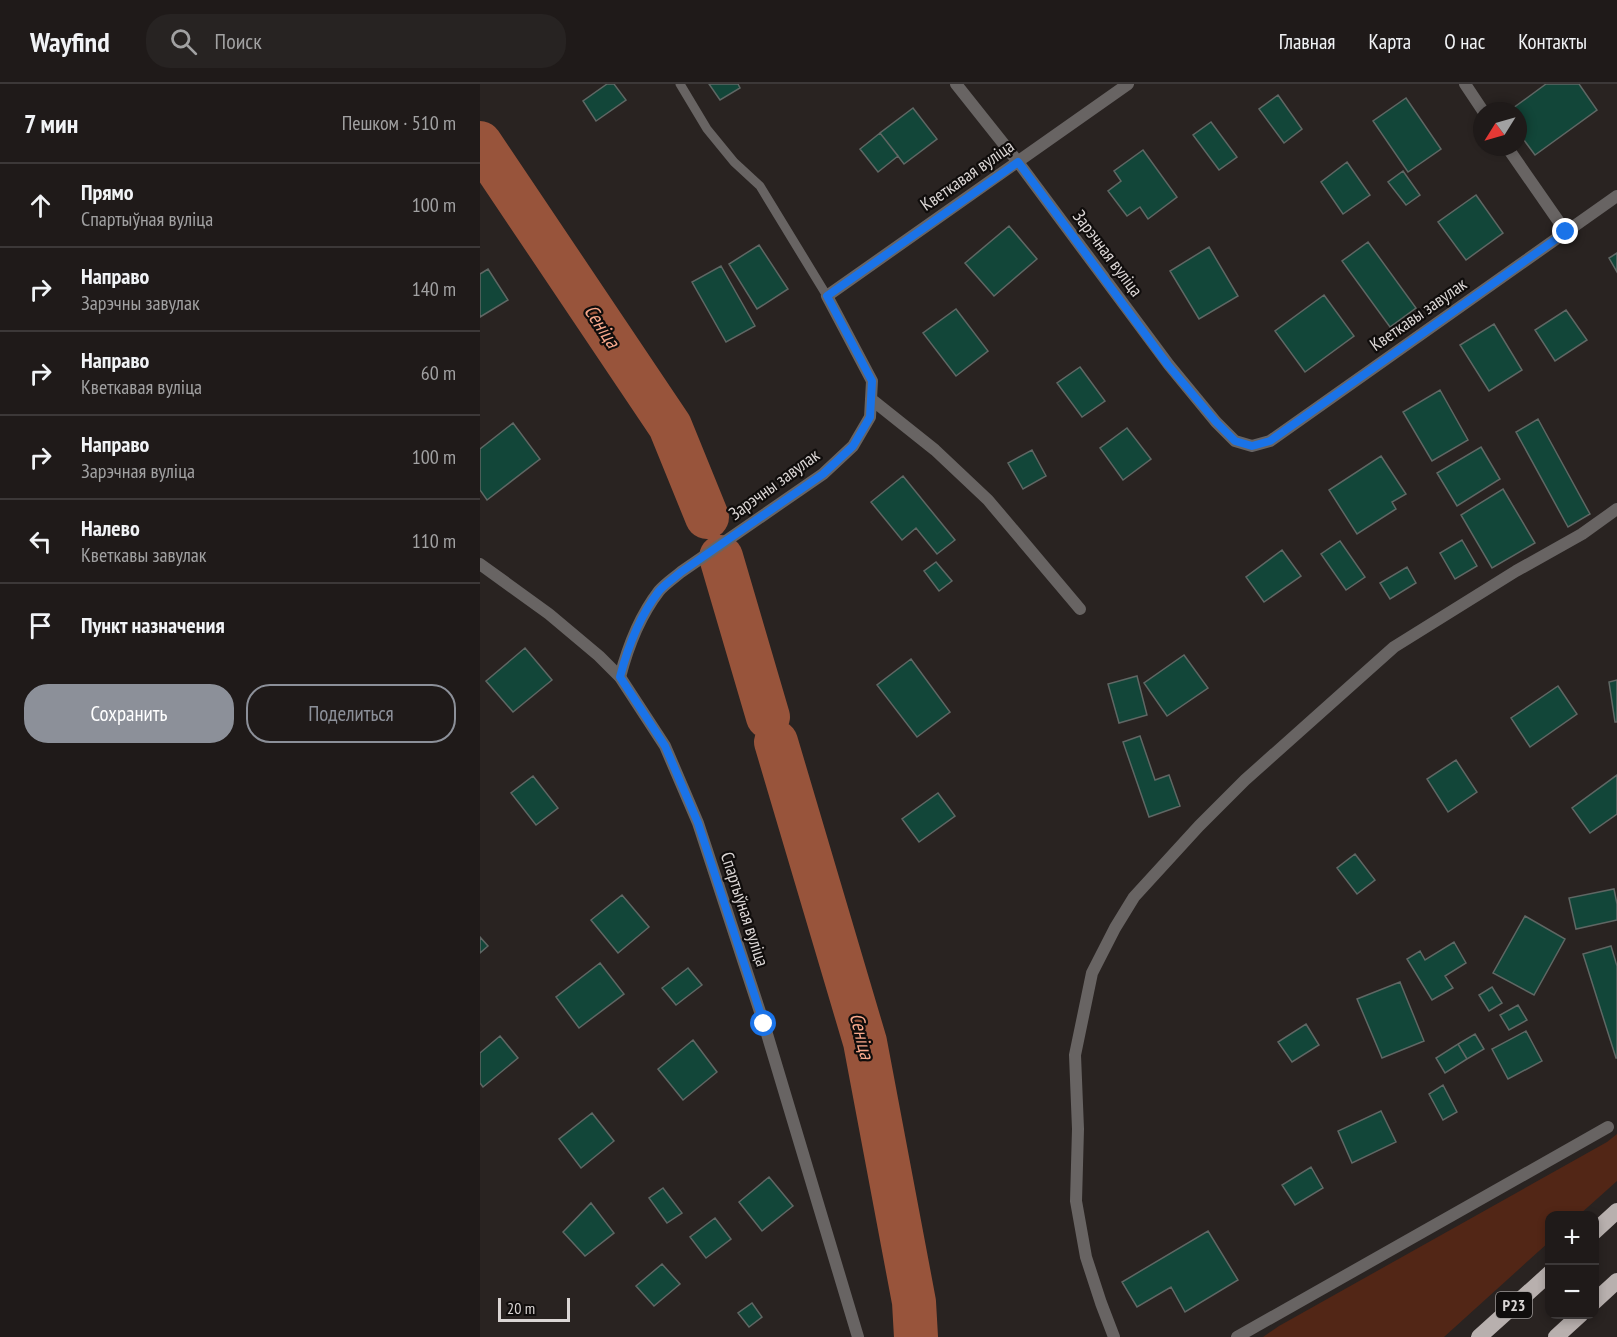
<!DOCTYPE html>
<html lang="ru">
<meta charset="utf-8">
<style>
:root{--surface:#1f1a19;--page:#272322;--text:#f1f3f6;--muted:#a1a1a2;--line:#3c3838;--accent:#8c9099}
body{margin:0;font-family:"PT Sans Narrow",sans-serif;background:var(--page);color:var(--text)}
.controls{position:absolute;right:18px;bottom:18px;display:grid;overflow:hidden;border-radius:12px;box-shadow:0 3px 9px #0003}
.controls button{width:54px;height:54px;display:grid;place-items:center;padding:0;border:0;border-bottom:2px solid var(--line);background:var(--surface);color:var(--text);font:30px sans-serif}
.compass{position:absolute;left:993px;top:18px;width:54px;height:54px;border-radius:50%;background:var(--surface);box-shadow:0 3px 9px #0003;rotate:233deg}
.scale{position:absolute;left:18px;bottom:15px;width:72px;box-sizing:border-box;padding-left:6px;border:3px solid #dbd6d5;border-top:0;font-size:16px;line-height:21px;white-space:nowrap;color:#dbd6d5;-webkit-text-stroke:4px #100d0c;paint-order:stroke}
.stop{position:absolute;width:18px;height:18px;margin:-14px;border:4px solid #1a73e8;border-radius:50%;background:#fff}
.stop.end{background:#1a73e8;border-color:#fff;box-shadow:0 2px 6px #0008}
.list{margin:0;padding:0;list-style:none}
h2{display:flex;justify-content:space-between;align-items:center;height:78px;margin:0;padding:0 24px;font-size:26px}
h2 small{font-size:20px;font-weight:400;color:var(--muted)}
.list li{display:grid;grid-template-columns:39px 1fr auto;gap:18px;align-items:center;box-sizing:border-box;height:84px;padding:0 24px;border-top:2px solid var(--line)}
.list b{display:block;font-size:22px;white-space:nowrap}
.list p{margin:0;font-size:20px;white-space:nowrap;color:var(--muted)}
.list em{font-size:20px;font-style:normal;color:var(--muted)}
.actions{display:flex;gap:12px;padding:18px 24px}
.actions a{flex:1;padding:14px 0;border:2px solid var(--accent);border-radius:24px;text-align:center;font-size:21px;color:var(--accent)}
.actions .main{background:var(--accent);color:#fff}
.icon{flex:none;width:33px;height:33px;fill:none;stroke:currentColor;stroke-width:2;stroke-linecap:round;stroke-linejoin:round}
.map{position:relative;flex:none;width:1137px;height:1253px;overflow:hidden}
header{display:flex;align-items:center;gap:36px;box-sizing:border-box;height:84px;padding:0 30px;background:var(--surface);border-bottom:2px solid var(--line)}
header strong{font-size:28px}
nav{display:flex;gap:33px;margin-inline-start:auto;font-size:21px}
.search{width:420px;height:54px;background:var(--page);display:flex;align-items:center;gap:15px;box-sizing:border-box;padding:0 21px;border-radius:24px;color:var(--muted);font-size:22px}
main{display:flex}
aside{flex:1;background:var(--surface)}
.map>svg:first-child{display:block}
.green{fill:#522616}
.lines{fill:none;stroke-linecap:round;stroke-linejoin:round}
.river{stroke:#98543b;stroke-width:44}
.building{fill:#124639;stroke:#5f6764;stroke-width:1.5}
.service{stroke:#686463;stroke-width:9}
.minor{stroke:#686463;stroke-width:12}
.tertiary{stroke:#686463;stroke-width:12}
.trunk{stroke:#b8b0ae;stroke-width:16}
.route{stroke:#1a73e8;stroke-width:8}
.labels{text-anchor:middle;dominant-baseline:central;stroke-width:4.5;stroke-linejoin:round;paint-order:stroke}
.shield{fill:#100d0c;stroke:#9e9a99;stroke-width:1.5}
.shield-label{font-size:16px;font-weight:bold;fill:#dbd6d5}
.street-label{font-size:18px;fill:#dbd6d5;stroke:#100d0c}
.water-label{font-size:20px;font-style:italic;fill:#faaa8d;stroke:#100d0c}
</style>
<header>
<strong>Wayfind</strong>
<div class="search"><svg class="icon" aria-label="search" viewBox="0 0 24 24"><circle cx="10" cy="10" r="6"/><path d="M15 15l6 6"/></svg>Поиск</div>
<nav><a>Главная</a><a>Карта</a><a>О нас</a><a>Контакты</a></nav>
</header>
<main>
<aside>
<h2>7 мин<small>Пешком · 510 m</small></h2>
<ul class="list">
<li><svg class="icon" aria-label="ahead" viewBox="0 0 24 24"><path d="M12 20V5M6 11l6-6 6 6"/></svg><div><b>Прямо</b><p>Спартыўная вуліца</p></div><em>100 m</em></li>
<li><svg class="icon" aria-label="right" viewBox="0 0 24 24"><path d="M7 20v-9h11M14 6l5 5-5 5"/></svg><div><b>Направо</b><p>Зарэчны завулак</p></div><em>140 m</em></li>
<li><svg class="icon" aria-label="right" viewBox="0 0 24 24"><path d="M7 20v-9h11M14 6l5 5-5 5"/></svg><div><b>Направо</b><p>Кветкавая вуліца</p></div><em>60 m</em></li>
<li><svg class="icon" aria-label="right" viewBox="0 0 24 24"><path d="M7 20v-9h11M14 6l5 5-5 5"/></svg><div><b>Направо</b><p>Зарэчная вуліца</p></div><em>100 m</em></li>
<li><svg class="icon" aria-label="left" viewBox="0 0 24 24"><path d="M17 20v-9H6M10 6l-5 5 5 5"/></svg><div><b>Налево</b><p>Кветкавы завулак</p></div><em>110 m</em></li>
<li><svg class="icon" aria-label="arrive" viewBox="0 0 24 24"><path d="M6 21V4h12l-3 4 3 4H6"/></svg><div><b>Пункт назначения</b></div></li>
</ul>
<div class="actions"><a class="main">Сохранить</a><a>Поделиться</a></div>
</aside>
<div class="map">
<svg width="1137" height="1253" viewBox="0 0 1137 1253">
<rect width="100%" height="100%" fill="#292321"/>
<path class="green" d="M 1137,1050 L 1137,1097 L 1099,1131 L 1070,1132 L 1069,1158 L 964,1253 L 783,1253 L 799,1242 L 1127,1058 Z"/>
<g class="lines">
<path class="river" d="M 0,59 L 190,342 L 227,433
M 241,473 L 288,633
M 296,658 L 385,958 L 434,1218 L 436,1253"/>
</g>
<path class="building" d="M 127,0 L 134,0 L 146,16 L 116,37 L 103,17 Z
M 229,0 L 258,0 L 260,4 L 240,16 Z
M 1066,0 L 1099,0 L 1117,26 L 1055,71 L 1038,48 L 1038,27 L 1029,27 Z
M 798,11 L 822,45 L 804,59 L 779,25 Z
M 926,14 L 961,65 L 928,88 L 893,37 Z
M 433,24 L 457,55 L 424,80 L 400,49 Z
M 731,38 L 757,73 L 739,86 L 713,51 Z
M 400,49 L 418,72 L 398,88 L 380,65 Z
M 663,66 L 697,113 L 668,135 L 660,123 L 647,132 L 628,107 L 641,97 L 634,87 Z
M 867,78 L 890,111 L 863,130 L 841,98 Z
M 923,87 L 940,111 L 926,121 L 908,98 Z
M 996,111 L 1023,149 L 986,176 L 958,138 Z
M 529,142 L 557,175 L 514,212 L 485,179 Z
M 888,158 L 936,224 L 910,243 L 862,177 Z
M 279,161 L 308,205 L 277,225 L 249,180 Z
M 729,163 L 758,212 L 719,235 L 690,187 Z
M 1137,169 L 1137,188 L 1129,174 Z
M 241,182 L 275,242 L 246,258 L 212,198 Z
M 8,185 L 28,216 L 0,233 L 0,190 Z
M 844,211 L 874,252 L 825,288 L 795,247 Z
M 476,225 L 508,267 L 476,292 L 443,249 Z
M 1086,226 L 1107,256 L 1075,277 L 1055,246 Z
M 1014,240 L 1042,286 L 1009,307 L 980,261 Z
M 600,283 L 625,317 L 602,333 L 577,299 Z
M 960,306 L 988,356 L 952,377 L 923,328 Z
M 1058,335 L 1110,430 L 1088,443 L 1036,348 Z
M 33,339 L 60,375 L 7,416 L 0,406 L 0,365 Z
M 647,344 L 671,375 L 643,396 L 620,364 Z
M 1001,363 L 1020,395 L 977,422 L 957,389 Z
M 552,366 L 566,392 L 543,405 L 528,379 Z
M 901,372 L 926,410 L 912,418 L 916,425 L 877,450 L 849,406 Z
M 423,392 L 475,456 L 457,470 L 436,444 L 422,456 L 391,418 Z
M 1023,405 L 1055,459 L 1012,484 L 981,431 Z
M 982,456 L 997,482 L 975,495 L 960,469 Z
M 860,457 L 885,493 L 866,506 L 841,470 Z
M 802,466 L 821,492 L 784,518 L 766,493 Z
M 456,478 L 472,497 L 459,507 L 444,487 Z
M 927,483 L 936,499 L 910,515 L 900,499 Z
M 45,564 L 72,596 L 33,628 L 6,597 Z
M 704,571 L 728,604 L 687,632 L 664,599 Z
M 431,575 L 470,628 L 437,653 L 397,601 Z
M 657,592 L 667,631 L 639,639 L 628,600 Z
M 1137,596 L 1137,638 L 1135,638 L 1129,598 Z
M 1078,602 L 1097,630 L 1050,663 L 1031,634 Z
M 660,652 L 675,696 L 689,691 L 700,722 L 669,733 L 643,658 Z
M 976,676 L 997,708 L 968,728 L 947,695 Z
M 1137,691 L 1137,730 L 1110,749 L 1092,724 Z
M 53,692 L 78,724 L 56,741 L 31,709 Z
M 458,709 L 475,732 L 439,758 L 422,735 Z
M 875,770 L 895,796 L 877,810 L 857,784 Z
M 1134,805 L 1137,820 L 1137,836 L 1096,845 L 1089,814 Z
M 142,811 L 169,843 L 138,869 L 111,836 Z
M 1045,832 L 1085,855 L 1054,911 L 1013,889 Z
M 0,853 L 8,862 L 0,869 Z
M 974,858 L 986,879 L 965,892 L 973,904 L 952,916 L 927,875 L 940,867 L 945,876 Z
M 1131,862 L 1137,882 L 1137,974 L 1136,974 L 1103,870 Z
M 120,879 L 144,910 L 99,944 L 76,913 Z
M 208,884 L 222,901 L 196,921 L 182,904 Z
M 920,898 L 944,957 L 902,974 L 877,915 Z
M 1012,903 L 1022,919 L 1009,927 L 999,911 Z
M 1038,921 L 1047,936 L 1029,946 L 1020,931 Z
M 826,940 L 839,961 L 812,978 L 798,958 Z
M 1046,947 L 1062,977 L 1028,995 L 1012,965 Z
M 995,950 L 1004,965 L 987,975 L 978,960 Z
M 20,952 L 38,974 L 3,1003 L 0,999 L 0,969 Z
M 213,956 L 237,988 L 203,1016 L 178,985 Z
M 978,960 L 987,975 L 965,989 L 956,974 Z
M 963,1001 L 977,1028 L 963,1036 L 949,1010 Z
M 901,1027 L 916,1058 L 872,1079 L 858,1047 Z
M 112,1029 L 134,1057 L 101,1084 L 79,1055 Z
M 831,1083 L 843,1104 L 815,1121 L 802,1101 Z
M 289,1093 L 313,1122 L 282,1147 L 259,1118 Z
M 183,1104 L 202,1129 L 187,1139 L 169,1114 Z
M 111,1119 L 134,1149 L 105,1172 L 83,1148 Z
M 235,1134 L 251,1155 L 226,1174 L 210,1153 Z
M 728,1147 L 758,1196 L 705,1228 L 691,1203 L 657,1223 L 642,1198 Z
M 182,1180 L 200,1200 L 174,1222 L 156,1202 Z
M 272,1219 L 282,1233 L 269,1243 L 258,1229 Z"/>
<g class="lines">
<path class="service" d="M 200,0 L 227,45 L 254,78 L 280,102 L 347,212"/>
<path class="minor" d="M 476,0 L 538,78 L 689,281 L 736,338 L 755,357 L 772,362 L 790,357 L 1137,112
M 985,0 L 1003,27
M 1027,63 L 1086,148
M 391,315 L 455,366 L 508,416 L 600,525
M 140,593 C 148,562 159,533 179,507 C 185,500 194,494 201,488 L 343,390 L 373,362 L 390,333 L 392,297 L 347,212 L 648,0
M 634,1253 L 621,1219 L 606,1173 L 596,1117 L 598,1045 L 595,971 L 612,889 L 635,844 L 654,813 L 719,742 L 765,696 L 914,563 L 1036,487 L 1102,450 L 1137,425
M 757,1253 L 1128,1043"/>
<path class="tertiary" d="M 0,480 L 69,530 L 119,572 L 140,593 L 185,662 L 218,739 L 284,940 L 378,1253"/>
<path class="trunk" d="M 1114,1148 L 1137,1127
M 1114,1218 L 1137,1197
M 999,1253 L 1070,1189
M 1076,1253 L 1101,1230"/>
</g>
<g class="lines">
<path class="route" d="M 284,940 L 218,739 L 185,662 L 140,593 C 148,562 159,533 179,507 C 185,500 194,494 201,488 L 343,390 L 373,362 L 390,333 L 392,297 L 347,212 L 538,78 L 688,281 L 736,338 L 755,357 L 772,362 L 790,357 L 1086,148"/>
</g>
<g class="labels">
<rect class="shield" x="1016" y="1208" width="36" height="26" rx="4.5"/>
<g class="shield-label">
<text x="1034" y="1221">Р23</text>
</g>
<g class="street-label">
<text transform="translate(487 91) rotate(-35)">Кветкавая вуліца</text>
<text transform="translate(628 169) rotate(53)">Зарэчная вуліца</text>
<text transform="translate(938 230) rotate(-35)">Кветкавы завулак</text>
<text transform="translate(294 400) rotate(-36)">Зарэчны завулак</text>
<text transform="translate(265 825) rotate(72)">Спартыўная вуліца</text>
</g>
<g class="water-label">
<text transform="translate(122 242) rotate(56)">Сеніца</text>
<text transform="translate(382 952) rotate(76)">Сеніца</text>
</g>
</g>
</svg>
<div class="controls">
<button>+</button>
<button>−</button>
</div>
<svg class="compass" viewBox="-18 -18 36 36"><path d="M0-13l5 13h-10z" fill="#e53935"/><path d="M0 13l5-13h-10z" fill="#a1a1a2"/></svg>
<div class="scale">20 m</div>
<div class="stop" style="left:284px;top:940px"></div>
<div class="stop end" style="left:1086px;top:148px"></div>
</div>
</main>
